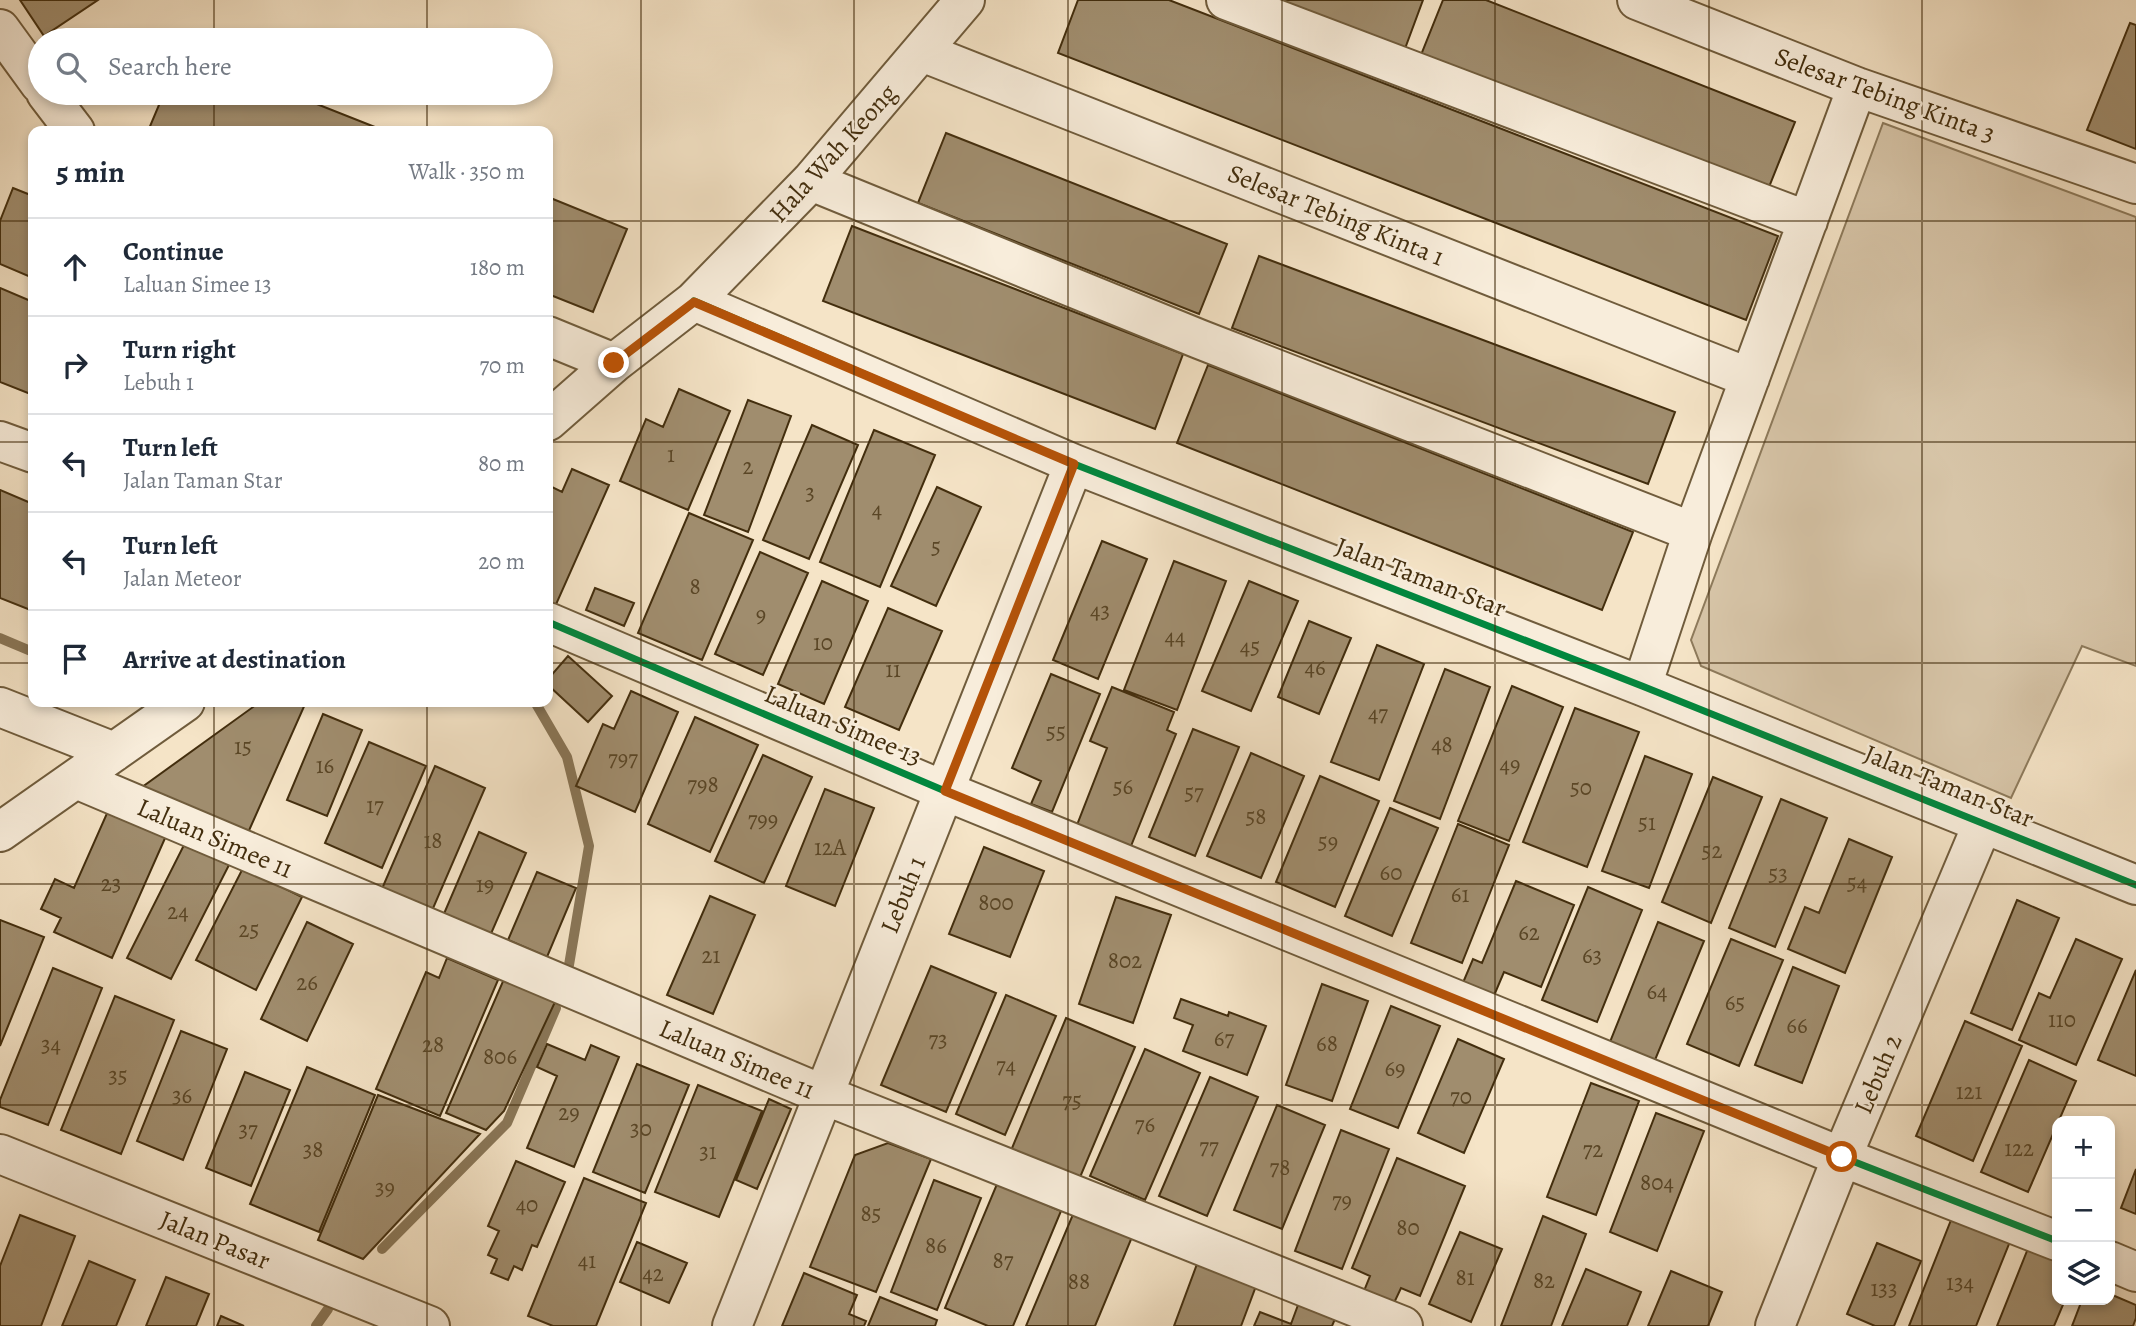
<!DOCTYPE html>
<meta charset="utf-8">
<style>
:root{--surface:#fff;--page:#f2f2f3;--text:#1f2937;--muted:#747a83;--line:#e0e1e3}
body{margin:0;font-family:Alegreya,serif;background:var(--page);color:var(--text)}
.controls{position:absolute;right:21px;bottom:21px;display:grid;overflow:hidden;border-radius:14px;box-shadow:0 4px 10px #0003}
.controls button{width:63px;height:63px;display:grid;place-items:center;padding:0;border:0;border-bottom:2px solid var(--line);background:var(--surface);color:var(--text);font:35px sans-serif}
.stop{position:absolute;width:21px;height:21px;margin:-16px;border:5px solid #b45309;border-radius:50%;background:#fff}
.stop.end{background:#b45309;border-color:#fff;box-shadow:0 2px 7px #0008}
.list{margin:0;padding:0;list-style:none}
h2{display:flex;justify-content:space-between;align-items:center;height:91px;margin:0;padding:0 28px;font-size:30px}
h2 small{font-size:23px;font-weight:400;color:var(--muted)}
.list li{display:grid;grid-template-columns:46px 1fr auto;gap:21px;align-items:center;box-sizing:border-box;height:98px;padding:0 28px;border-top:2px solid var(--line)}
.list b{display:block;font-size:26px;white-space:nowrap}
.list p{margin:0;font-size:23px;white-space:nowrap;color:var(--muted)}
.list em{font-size:23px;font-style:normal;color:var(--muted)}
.icon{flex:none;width:38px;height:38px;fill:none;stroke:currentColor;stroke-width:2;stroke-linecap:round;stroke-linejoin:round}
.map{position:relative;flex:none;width:2136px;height:1326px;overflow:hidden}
.search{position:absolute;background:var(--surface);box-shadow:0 4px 10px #0003;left:28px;top:28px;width:525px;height:77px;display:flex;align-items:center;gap:18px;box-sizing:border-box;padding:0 24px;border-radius:38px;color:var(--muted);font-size:26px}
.panel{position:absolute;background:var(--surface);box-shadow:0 4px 10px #0003;left:28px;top:126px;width:525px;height:581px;border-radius:14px}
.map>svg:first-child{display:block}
.green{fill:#d7c5a8;stroke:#8d7a5b;stroke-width:2}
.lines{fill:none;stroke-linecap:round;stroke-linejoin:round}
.stream{stroke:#897657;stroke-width:10}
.building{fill:#a08d6e;stroke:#432e0e;stroke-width:2}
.minor-casing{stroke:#705c3c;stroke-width:42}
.minor{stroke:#f8eddb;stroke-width:38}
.cycleway-casing{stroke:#f8eddb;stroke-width:11}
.cycleway{stroke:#00873e;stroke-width:7}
.route{stroke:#b45309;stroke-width:9}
.grid{fill:none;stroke:#432e0e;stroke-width:2;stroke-opacity:0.55}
.labels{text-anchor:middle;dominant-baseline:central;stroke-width:5;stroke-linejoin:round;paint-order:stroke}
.number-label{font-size:23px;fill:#5a4626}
.street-label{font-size:26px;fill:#432e0e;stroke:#f8eddb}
</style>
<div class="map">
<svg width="2136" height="1326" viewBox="0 0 2136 1326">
<rect width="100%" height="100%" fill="#f5e4c7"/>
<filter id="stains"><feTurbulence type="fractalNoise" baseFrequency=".00286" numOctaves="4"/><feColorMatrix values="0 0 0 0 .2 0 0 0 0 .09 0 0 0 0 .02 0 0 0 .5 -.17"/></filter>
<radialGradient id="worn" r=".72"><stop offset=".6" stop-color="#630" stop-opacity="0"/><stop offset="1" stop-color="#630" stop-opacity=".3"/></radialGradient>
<path class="green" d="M 1883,123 L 2136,217 L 2136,666 L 2082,646 L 2011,798 L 1701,666 L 1691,640 Z"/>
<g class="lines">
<path class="stream" d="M 0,638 L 33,652
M 535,702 L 567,757 L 589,846 L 569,965
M 382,1249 L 507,1123 L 556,1008
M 316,1326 L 328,1309"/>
</g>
<path class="building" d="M 20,0 L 98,0 L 44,36 Z
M 1078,0 L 1169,0 L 1778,236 L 1746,320 L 1058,53 Z
M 1257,0 L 1423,0 L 1403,54 Z
M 1443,0 L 1486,0 L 1795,122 L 1765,197 L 1419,60 Z
M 2130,23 L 2136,25 L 2136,149 L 2087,130 Z
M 164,93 L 289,93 L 385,131 L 148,131 Z
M 946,133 L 1227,244 L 1199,314 L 918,203 Z
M 13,188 L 33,196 L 33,278 L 0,264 L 0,221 Z
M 548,197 L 627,229 L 593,312 L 548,294 Z
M 852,226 L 1183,354 L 1155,429 L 823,301 Z
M 1259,256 L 1675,412 L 1648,484 L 1232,328 Z
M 0,288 L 33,302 L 33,395 L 0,382 Z
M 1208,365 L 1633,532 L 1602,610 L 1177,443 Z
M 679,389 L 730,411 L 688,510 L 620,481 L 646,419 L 663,427 Z
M 748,400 L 791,416 L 748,532 L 704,515 Z
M 812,425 L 858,445 L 809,559 L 763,540 Z
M 874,430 L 935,455 L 880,587 L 820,562 Z
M 572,469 L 609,485 L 554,609 L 548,606 L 548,485 L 562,492 Z
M 937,487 L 981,507 L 936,606 L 891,586 Z
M 0,490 L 33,504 L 33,611 L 0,598 Z
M 689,513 L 753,540 L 702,660 L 638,633 Z
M 1102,541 L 1147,559 L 1098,679 L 1053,660 Z
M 760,552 L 808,573 L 763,675 L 715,654 Z
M 1174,561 L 1226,581 L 1177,710 L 1124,690 Z
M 822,581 L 868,601 L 824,704 L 778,684 Z
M 1249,581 L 1298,601 L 1251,711 L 1202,691 Z
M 595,588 L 634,603 L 624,626 L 586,610 Z
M 888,608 L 942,631 L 899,730 L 845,707 Z
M 1309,621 L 1351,638 L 1319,714 L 1278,697 Z
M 1377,645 L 1424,664 L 1379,780 L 1331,762 Z
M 568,656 L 612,696 L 588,722 L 548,685 L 548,679 Z
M 1445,669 L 1490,687 L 1440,819 L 1394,801 Z
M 1051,674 L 1100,694 L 1052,812 L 1031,804 L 1041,781 L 1012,768 Z
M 1512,686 L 1563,707 L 1509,841 L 1458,821 Z
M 1112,687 L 1174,712 L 1167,730 L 1176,734 L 1131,846 L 1077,825 L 1107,748 L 1090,741 Z
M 631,691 L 678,712 L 635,812 L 576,786 L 603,724 L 614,729 Z
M 260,702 L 306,702 L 247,835 L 138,790 Z
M 1575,708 L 1639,732 L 1587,867 L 1523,842 Z
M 323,714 L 362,730 L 327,816 L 287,800 Z
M 695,717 L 758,745 L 710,852 L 648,824 Z
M 1193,729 L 1239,747 L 1195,856 L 1149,837 Z
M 369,742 L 426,766 L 382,868 L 325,843 Z
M 1251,753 L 1304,776 L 1261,878 L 1207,856 Z
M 763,755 L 812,777 L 764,883 L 715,861 Z
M 1645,756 L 1692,774 L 1649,888 L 1602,871 Z
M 435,766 L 485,788 L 431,913 L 381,891 Z
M 1320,776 L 1379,801 L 1335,907 L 1276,882 Z
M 1713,777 L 1762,797 L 1711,923 L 1662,902 Z
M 825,789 L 874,808 L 835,906 L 786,886 Z
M 1781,799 L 1827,818 L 1775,947 L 1729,928 Z
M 1390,808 L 1438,828 L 1392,936 L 1345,916 Z
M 108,811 L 166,836 L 112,958 L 54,932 L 61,918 L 41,909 L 55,879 L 74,888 Z
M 1458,824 L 1509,845 L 1462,963 L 1411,943 Z
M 479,832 L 526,853 L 490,936 L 443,916 Z
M 1849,839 L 1892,857 L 1845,973 L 1788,949 L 1805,907 L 1819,913 Z
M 185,843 L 229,865 L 171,979 L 127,958 Z
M 984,847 L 1044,871 L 1010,957 L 949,934 Z
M 243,868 L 302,897 L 256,990 L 196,960 Z
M 537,872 L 576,888 L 547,957 L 508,940 Z
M 1516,881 L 1574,905 L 1541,987 L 1504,972 L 1493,998 L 1462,985 L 1473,959 L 1482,963 Z
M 1588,887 L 1642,910 L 1597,1022 L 1542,1000 Z
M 710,896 L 755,915 L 713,1014 L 667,995 Z
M 1116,897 L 1171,915 L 1133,1023 L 1079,1004 Z
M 2017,900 L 2059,918 L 2012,1030 L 1971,1013 Z
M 0,920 L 44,937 L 0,1046 Z
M 307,922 L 353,944 L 307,1041 L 261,1019 Z
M 1658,922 L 1704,941 L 1655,1060 L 1610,1042 Z
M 1731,939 L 1783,960 L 1739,1066 L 1687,1044 Z
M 2076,939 L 2122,959 L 2076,1065 L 2019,1040 L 2039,993 L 2050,998 Z
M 447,958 L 498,980 L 440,1116 L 376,1089 L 426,972 L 439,978 Z
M 931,966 L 996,993 L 946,1112 L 881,1085 Z
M 1793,967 L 1839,986 L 1802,1083 L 1755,1065 Z
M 53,968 L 102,988 L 48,1125 L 0,1107 L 0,1100 Z
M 2136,970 L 2136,1076 L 2098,1060 Z
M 504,979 L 555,1002 L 504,1111 L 486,1130 L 446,1113 Z
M 1322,984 L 1368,1001 L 1332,1101 L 1286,1085 Z
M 1006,995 L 1056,1016 L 1005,1135 L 956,1114 Z
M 115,996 L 174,1020 L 121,1154 L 61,1130 Z
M 1181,999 L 1228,1016 L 1229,1012 L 1266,1026 L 1247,1075 L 1183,1051 L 1193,1025 L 1174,1018 Z
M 1391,1006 L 1440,1026 L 1398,1128 L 1350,1109 Z
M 1066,1018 L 1135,1047 L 1078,1182 L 1010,1153 Z
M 1965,1021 L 2022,1046 L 1973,1161 L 1916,1136 Z
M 181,1031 L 227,1049 L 183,1160 L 137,1141 Z
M 1458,1039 L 1504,1059 L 1464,1153 L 1418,1133 Z
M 547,1044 L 585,1060 L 591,1045 L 619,1057 L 574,1167 L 527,1148 L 557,1076 L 537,1067 Z
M 1145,1049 L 1200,1073 L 1145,1200 L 1090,1176 Z
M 2029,1060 L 2076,1081 L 2028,1192 L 1981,1172 Z
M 637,1064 L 689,1085 L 645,1193 L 593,1172 Z
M 307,1067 L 375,1095 L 319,1232 L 250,1204 Z
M 245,1072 L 290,1090 L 251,1186 L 206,1168 Z
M 1210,1077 L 1258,1097 L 1207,1216 L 1159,1196 Z
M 1591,1083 L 1639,1101 L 1596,1215 L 1547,1197 Z
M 698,1085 L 762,1111 L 719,1217 L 655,1192 Z
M 378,1095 L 480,1134 L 363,1259 L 318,1240 Z
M 769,1099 L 791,1109 L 757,1189 L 736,1180 Z
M 1277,1105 L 1325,1125 L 1282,1229 L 1234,1210 Z
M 1656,1113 L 1704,1131 L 1657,1251 L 1610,1232 Z
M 1341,1130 L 1389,1149 L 1342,1269 L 1295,1251 Z
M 888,1143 L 931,1159 L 876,1292 L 810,1267 L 855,1155 Z
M 1397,1158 L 1465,1186 L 1420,1296 L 1401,1288 L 1394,1303 L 1364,1291 L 1370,1276 L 1352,1268 Z
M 516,1161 L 565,1182 L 537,1247 L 532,1245 L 522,1270 L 514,1266 L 508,1280 L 491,1273 L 497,1259 L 488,1255 L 499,1231 L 488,1226 Z
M 2136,1169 L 2136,1214 L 2121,1208 Z
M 584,1178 L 646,1203 L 596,1326 L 553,1326 L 528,1316 Z
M 934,1180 L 981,1198 L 937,1310 L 891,1292 Z
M 997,1184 L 1061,1211 L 1013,1326 L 988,1326 L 945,1308 Z
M 1074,1212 L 1132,1237 L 1095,1326 L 1026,1326 Z
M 20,1215 L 75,1236 L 41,1326 L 0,1326 L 0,1266 Z
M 1953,1215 L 2011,1239 L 1976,1326 L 1909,1326 Z
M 1543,1216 L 1586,1234 L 1551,1326 L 1501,1326 Z
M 1460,1232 L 1502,1249 L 1471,1322 L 1429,1304 Z
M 637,1242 L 687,1263 L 669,1303 L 620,1282 Z
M 1877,1243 L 1921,1261 L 1894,1326 L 1875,1326 L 1847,1314 Z
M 2029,1246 L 2057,1257 L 2057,1300 L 2065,1300 L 2054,1326 L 1997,1326 Z
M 89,1261 L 135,1280 L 116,1326 L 62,1326 Z
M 1197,1264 L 1256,1286 L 1241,1326 L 1174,1326 Z
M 1586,1269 L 1641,1292 L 1627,1326 L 1562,1326 Z
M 1671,1271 L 1722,1292 L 1708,1326 L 1648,1326 Z
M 804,1273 L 857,1295 L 849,1314 L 866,1321 L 864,1326 L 782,1326 Z
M 166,1277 L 209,1294 L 196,1326 L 146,1326 Z
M 2110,1294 L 2136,1305 L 2136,1318 L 2133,1326 L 2072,1326 L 2082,1300 L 2110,1300 Z
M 880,1297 L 937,1320 L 935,1326 L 868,1326 Z
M 1298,1305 L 1335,1319 L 1332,1326 L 1254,1326 L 1260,1312 L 1291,1324 Z
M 221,1316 L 244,1326 L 217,1326 Z"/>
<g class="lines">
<defs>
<path id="minor" d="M 1226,0 L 1808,221
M 1637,0 L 1857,87 L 2136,184
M 0,29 L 40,84
M 922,52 L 1750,378
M 46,93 L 75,131
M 811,181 L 1199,339 L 1693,532
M 694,301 L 1074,464 L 1642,686 L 2136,885
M 548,336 L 614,363
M 548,421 L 614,363 L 694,301 L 811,181 L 965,0
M 0,441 L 33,453
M 548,622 L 945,791 L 1842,1157 L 2057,1241
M 1642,686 L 1693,532 L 1857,87
M 0,707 L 114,752
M 76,779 L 824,1095 L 1403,1326
M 0,832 L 185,702
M 0,1154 L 430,1326
M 2110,1261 L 2136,1272
M 732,1326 L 1074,464
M 1775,1326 L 1842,1157 L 1983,823"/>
</defs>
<use href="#minor" class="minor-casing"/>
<use href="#minor" class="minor"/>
<defs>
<path id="cycleway" d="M 694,301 L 1074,464 L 1642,686 L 2136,885
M 548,622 L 945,791 L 1842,1157 L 2057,1241"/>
</defs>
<use href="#cycleway" class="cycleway-casing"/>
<use href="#cycleway" class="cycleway"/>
</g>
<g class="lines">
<path class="route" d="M 614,363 L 694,302 L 1074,464 L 945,791 L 1842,1157"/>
</g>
<path class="grid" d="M 214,0 L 214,40M 427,0 L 427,40M 641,0 L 641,1326M 854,0 L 854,1326M 1068,0 L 1068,1326M 1282,0 L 1282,1326M 1495,0 L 1495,1326M 1709,0 L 1709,1326M 1922,0 L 1922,1326M 214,93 L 214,131M 427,93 L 427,131M 0,221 L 33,221M 548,221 L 2136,221M 0,442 L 33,442M 548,442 L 2136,442M 0,663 L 33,663M 548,663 L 2136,663M 214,702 L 214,1326M 427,702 L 427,1326M 0,884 L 2136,884M 0,1105 L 2136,1105"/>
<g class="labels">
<g class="number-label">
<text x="671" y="454">1</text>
<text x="748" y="466">2</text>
<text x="810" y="492">3</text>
<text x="877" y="509">4</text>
<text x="936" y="546">5</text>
<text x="695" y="586">8</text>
<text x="1100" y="610">43</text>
<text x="761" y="614">9</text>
<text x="1175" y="636">44</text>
<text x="823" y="642">10</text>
<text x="1250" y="646">45</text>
<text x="1315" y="667">46</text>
<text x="893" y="669">11</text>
<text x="1378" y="713">47</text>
<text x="1056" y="731">55</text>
<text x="1442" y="744">48</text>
<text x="243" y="746">15</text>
<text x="623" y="758">797</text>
<text x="1510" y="764">49</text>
<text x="325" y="765">16</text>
<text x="703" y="784">798</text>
<text x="1123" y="786">56</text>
<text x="1581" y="787">50</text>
<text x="1194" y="792">57</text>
<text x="375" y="805">17</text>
<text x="1256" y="816">58</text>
<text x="763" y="819">799</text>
<text x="1647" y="822">51</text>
<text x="433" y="840">18</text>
<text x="1328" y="841">59</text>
<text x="830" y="847">12A</text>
<text x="1712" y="850">52</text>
<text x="1391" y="872">60</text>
<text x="1778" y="873">53</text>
<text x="1857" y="882">54</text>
<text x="111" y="883">23</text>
<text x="485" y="884">19</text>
<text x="1460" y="894">61</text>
<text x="996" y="902">800</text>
<text x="178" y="911">24</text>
<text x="249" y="929">25</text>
<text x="1529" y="932">62</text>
<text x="711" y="955">21</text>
<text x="1592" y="955">63</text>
<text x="1125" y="960">802</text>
<text x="307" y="982">26</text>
<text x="1657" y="991">64</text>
<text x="1735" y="1002">65</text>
<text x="2062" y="1019">110</text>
<text x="1797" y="1025">66</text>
<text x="1224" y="1038">67</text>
<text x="938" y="1039">73</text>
<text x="1327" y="1043">68</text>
<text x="51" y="1044">34</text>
<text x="433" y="1044">28</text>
<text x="500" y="1056">806</text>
<text x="1006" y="1065">74</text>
<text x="1395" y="1068">69</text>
<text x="118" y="1075">35</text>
<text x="1969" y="1091">121</text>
<text x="182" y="1095">36</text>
<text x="1461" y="1096">70</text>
<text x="1072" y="1100">75</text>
<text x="569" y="1112">29</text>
<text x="1145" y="1124">76</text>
<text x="641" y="1128">30</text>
<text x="248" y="1129">37</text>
<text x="1209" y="1146">77</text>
<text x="2019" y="1148">122</text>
<text x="313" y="1149">38</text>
<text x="1593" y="1149">72</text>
<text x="708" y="1151">31</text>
<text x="1280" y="1167">78</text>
<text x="1657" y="1182">804</text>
<text x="385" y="1187">39</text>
<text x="1342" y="1200">79</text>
<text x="527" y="1204">40</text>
<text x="871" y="1213">85</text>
<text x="1408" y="1227">80</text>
<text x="936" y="1245">86</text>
<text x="587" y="1260">41</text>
<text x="1003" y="1260">87</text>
<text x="653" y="1273">42</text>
<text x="1465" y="1277">81</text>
<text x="1544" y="1280">82</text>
<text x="1079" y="1281">88</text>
<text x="1960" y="1282">134</text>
<text x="1884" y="1288">133</text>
</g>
<g class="street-label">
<text transform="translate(1885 95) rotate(20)">Selesar Tebing Kinta 3</text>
<text transform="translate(833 153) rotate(-48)">Hala Wah Keong</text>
<text transform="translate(1336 215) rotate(22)">Selesar Tebing Kinta 1</text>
<text transform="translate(1421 577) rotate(21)">Jalan Taman Star</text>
<text transform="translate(843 725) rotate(23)">Laluan Simee 13</text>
<text transform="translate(1949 786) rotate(22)">Jalan Taman Star</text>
<text transform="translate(215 838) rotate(23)">Laluan Simee 11</text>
<text transform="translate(903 895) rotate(-68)">Lebuh 1</text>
<text transform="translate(737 1059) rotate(23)">Laluan Simee 11</text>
<text transform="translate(1878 1074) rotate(-67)">Lebuh 2</text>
<text transform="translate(215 1240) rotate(22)">Jalan Pasar</text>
</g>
</g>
<rect width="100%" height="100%" filter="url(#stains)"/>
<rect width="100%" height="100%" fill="url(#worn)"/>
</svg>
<div class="controls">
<button>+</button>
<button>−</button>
<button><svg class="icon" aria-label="layers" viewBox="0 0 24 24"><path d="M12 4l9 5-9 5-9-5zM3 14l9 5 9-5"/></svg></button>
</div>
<div class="stop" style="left:1842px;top:1157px"></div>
<div class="stop end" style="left:614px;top:363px"></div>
<div class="search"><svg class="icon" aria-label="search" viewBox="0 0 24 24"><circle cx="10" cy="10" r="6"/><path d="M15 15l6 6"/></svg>Search here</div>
<section class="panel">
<h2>5 min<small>Walk · 350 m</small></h2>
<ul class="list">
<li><svg class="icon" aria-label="ahead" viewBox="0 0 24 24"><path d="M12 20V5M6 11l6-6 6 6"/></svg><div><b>Continue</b><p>Laluan Simee 13</p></div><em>180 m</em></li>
<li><svg class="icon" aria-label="right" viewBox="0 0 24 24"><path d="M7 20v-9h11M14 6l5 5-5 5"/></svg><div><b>Turn right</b><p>Lebuh 1</p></div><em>70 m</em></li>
<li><svg class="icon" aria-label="left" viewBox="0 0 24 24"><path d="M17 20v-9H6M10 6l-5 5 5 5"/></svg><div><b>Turn left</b><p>Jalan Taman Star</p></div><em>80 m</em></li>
<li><svg class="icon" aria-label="left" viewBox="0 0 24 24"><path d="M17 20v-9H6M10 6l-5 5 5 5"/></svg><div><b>Turn left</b><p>Jalan Meteor</p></div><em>20 m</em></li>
<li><svg class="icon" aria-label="arrive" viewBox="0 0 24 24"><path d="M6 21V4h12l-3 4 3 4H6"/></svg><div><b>Arrive at destination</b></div></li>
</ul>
</section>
</div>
